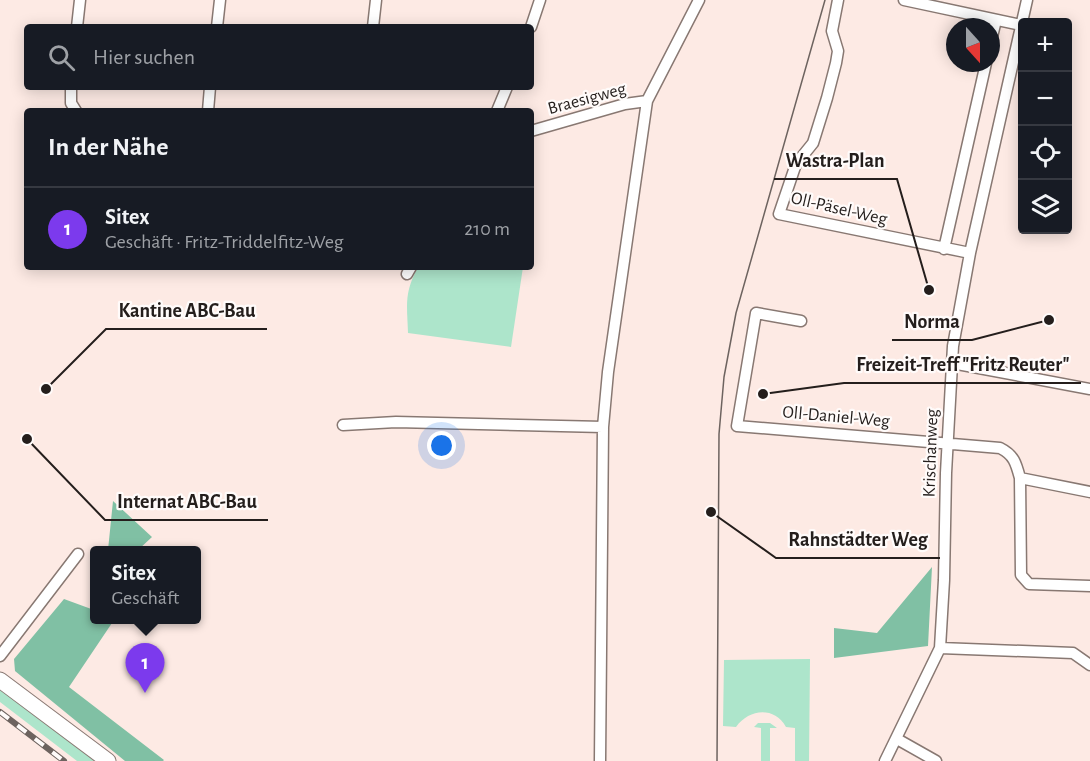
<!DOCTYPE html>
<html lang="de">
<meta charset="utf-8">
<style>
:root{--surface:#171b24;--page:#242831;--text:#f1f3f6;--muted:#9ea1a6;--line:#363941;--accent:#7c3aed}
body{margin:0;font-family:"Alegreya Sans",sans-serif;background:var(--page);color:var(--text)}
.controls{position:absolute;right:18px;top:18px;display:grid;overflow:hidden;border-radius:6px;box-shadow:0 3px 15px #0003}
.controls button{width:54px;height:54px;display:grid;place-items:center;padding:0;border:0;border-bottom:2px solid var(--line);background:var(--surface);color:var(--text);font:30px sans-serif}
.compass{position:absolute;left:946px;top:18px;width:54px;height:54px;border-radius:50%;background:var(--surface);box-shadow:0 3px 15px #0003;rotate:159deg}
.you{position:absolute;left:442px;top:446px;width:21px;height:21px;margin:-15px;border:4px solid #fff;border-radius:50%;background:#1a73e8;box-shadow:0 0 0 9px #1a73e833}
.badge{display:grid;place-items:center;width:39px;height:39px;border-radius:50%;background:var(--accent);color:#fff;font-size:20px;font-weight:700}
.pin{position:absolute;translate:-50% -50px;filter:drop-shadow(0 2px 3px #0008)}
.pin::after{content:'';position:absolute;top:32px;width:21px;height:18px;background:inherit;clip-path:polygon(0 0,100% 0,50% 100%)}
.popup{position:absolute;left:90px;top:546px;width:111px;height:78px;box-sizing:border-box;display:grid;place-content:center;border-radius:6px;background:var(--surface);filter:drop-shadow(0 2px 4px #0005);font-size:20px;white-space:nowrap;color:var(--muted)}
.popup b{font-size:22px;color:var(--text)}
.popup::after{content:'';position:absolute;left:50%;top:100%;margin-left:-12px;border:12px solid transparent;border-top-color:var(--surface)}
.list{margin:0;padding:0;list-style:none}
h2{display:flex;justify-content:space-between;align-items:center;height:78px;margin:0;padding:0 24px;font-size:26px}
h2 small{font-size:20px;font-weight:400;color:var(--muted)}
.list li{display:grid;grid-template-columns:39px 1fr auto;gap:18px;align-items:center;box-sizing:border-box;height:84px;padding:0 24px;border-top:2px solid var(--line)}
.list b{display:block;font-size:22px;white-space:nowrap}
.list p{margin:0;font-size:20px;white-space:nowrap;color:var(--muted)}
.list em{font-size:20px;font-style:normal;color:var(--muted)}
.icon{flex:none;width:33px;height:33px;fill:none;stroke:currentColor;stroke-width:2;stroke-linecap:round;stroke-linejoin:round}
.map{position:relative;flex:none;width:1090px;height:761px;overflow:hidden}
.search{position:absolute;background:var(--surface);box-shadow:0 3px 15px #0003;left:24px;top:24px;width:510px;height:66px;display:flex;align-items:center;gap:15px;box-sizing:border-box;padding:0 21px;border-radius:6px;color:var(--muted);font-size:22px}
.panel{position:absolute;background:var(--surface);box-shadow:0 3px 15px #0003;left:24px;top:108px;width:510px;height:162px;border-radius:6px}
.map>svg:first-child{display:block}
.green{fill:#ade5cb}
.forest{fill:#80c0a4}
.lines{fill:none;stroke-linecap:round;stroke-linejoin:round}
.street-casing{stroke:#887872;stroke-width:13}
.secondary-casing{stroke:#887872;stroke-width:17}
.street{stroke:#fff;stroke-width:10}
.secondary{stroke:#fff;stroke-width:15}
.tram{stroke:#6d635f;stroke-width:1.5}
.rail-casing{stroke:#6d635f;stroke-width:6}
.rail{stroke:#fffbfa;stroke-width:4;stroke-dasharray:11;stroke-linecap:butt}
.labels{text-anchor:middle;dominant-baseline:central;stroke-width:4.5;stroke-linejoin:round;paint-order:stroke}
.street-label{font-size:18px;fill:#241e1c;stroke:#fffbfa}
.leader{fill:none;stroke:#241e1c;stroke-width:2}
.callout-dot{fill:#241e1c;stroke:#fffbfa;stroke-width:2}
.callout-label{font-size:20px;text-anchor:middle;font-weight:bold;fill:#241e1c;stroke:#fffbfa;stroke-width:4.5;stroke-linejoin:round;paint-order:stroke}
</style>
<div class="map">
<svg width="1090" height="761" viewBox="0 0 1090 761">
<rect width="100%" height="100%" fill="#fdeae4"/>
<path class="green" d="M 418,267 L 523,267 L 511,347 L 408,333 C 407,304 404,293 418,267 Z
M 810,659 L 809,761 L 795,761 L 795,728 L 786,727 C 774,706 749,709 736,727 L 723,726 L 724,660 Z
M 0,690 L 57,729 L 99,761 L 77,761 L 0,702 Z
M 758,723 L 770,723 L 777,728 L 770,728 L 770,761 L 761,761 L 761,728 L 754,727 Z"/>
<path class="forest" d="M 113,501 L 152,537 L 138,550 L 108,550 Z
M 932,567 L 928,646 L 834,658 L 834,628 L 877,633 Z
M 64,599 L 94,610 L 94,620 L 109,620 L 112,623 L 69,687 L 164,760 L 163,761 L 125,761 L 15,671 L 14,659 Z"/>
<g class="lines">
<defs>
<path id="street" d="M 838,0 L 832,31 L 838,51 L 836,63 L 827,98 L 813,143 L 796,164 L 779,214 L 970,253
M 904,0 L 1021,25
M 77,27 L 80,0
M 217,27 L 220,0
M 373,27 L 376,0
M 531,27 L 540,0
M 991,41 L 996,20
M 71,87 L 71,103 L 76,111
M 208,111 L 210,87
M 497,111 L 507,87
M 531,131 L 625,104 L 647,101
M 944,249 L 986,63
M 407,274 L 411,267
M 801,321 L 756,313 L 737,426 L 1000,448 C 1014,455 1016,463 1020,478 L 1090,492
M 952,363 L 1090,389
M 343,425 L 396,422 L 603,427
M 1020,478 L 1021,575 L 1029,584 L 1090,586
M 940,648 L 1073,653 L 1090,665
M 0,656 L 78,554
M 897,739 L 936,761
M 600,761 L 603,427 L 608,372 L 647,101 L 699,0
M 885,761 L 940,648 L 944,580 L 946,473 L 953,346 L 970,253 L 1027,0"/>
<path id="secondary" d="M 0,680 L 108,761"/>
</defs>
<use href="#street" class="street-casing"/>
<use href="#secondary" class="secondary-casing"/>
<use href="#street" class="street"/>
<use href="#secondary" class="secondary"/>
<path class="tram" d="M 717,761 L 719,434 L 724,377 L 736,313 L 825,0"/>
<defs>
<path id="rail" d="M 0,712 L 64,761"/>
</defs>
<use href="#rail" class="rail-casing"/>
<use href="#rail" class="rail"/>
</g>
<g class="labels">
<g class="street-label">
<text transform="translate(587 99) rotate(-15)">Braesigweg</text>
<text transform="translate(839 209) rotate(13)">Oll-Päsel-Weg</text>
<text transform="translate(836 417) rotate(5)">Oll-Daniel-Weg</text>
<text transform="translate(931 453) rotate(-88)">Krischanweg</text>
</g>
</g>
<path class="leader" d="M929 290L897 179H774M46 389L106 329H267M1049 320L972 340H892M763 394L844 383H1081M27 439L105 520H268M711 512L776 558H940"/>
<g class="callout-dot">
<circle cx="929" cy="290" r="6"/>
<circle cx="46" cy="389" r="6"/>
<circle cx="1049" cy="320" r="6"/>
<circle cx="763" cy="394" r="6"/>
<circle cx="27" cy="439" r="6"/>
<circle cx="711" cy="512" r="6"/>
</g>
<g class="callout-label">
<text x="835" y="167">Wastra-Plan</text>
<text x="187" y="317">Kantine ABC-Bau</text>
<text x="932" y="328">Norma</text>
<text x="963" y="371">Freizeit-Treff "Fritz Reuter"</text>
<text x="187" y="508">Internat ABC-Bau</text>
<text x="858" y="546">Rahnstädter Weg</text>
</g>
</svg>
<div class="controls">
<button>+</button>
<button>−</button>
<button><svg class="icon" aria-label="locate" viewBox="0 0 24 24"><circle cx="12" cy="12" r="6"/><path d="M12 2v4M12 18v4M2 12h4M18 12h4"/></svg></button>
<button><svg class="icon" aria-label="layers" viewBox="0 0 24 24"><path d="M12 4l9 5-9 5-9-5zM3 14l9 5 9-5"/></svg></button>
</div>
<svg class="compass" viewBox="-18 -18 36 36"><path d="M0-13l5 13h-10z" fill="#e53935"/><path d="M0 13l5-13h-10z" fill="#9ea1a6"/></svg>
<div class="you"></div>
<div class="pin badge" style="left:145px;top:693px">1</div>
<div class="popup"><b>Sitex</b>Geschäft</div>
<div class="search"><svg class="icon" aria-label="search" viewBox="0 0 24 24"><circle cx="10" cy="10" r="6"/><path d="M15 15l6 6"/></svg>Hier suchen</div>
<section class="panel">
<h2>In der Nähe<small></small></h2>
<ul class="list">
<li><span class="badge">1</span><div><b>Sitex</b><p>Geschäft · Fritz-Triddelfitz-Weg</p></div><em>210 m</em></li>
</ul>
</section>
</div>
